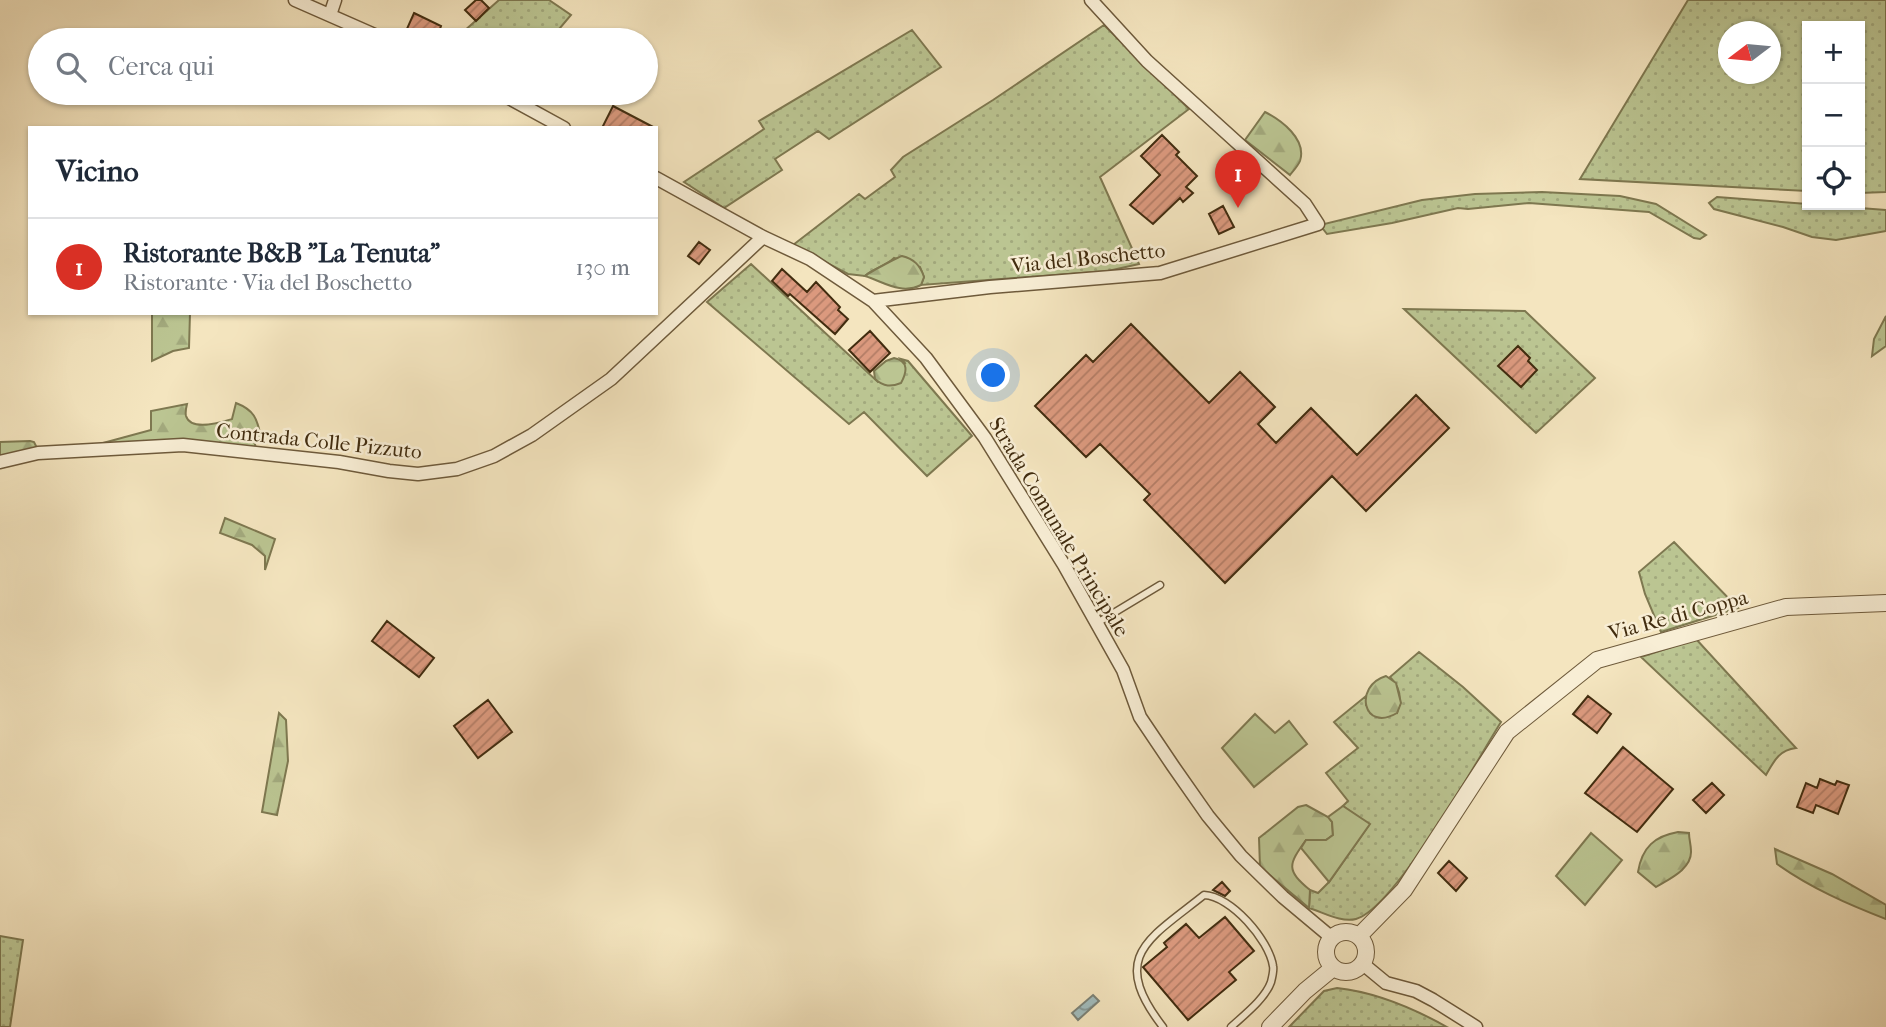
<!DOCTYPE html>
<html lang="it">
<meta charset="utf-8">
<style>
:root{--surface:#fff;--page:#f2f2f3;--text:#1f2937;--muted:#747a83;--line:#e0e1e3;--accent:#d93025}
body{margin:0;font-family:"IM FELL French Canon",serif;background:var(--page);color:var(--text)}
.controls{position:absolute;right:21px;top:21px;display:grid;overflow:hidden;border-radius:0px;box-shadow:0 2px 5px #0004}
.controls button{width:63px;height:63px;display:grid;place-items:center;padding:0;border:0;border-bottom:2px solid var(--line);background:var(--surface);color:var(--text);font:35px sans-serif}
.compass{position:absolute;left:1718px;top:21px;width:63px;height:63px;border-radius:50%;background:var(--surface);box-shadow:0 2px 5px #0004;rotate:254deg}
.you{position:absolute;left:994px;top:376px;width:24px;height:24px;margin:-18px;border:5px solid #fff;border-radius:50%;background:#1a73e8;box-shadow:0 0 0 10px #1a73e833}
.badge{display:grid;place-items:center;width:46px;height:46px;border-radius:50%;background:var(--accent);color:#fff;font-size:23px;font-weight:700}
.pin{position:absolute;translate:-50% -58px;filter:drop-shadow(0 2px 4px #0008)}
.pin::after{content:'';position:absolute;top:37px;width:24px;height:21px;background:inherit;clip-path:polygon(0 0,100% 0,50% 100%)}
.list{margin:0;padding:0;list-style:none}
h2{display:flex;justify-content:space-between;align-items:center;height:91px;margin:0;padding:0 28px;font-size:30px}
h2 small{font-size:23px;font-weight:400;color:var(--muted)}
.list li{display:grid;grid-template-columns:46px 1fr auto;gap:21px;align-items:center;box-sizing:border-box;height:98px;padding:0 28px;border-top:2px solid var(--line)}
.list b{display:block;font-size:26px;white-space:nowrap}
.list p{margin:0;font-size:23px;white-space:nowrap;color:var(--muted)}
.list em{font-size:23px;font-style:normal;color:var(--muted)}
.icon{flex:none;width:38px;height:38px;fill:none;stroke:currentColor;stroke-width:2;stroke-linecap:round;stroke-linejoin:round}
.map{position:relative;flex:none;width:1886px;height:1027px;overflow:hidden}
.search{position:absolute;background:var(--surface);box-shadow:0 2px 5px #0004;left:28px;top:28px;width:630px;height:77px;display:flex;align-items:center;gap:18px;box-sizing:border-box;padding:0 24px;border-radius:38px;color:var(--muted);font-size:26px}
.panel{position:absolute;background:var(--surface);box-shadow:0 2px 5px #0004;left:28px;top:126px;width:630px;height:189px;border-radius:0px}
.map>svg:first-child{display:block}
.grass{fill:url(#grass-dots);stroke:#7e7850;stroke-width:2;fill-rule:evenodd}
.forest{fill:url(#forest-firs);stroke:#7e7850;stroke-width:2}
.garden{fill:#bbc592;stroke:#7e7850;stroke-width:2}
.water{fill:url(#water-waves);stroke:#7b8277;stroke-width:2}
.building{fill:url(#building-hatch);stroke:#412c0f;stroke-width:2}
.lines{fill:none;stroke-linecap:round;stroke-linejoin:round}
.service-casing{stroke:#6e5a3b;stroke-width:9}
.minor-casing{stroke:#6e5a3b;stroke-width:15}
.tertiary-casing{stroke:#6e5a3b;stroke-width:18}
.service{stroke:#f8eed5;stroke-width:6}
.minor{stroke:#f8eed5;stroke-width:12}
.tertiary{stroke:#f8eed5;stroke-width:16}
.labels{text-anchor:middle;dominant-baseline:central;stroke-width:5;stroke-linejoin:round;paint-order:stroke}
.street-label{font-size:21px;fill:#412c0f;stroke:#f8eed5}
</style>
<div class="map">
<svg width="1886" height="1027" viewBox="0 0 1886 1027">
<defs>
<pattern id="grass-dots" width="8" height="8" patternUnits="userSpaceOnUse" patternTransform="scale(1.75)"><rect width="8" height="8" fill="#bbc592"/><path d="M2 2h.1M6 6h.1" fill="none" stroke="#a2a97d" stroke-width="1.8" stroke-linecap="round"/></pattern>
<pattern id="forest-firs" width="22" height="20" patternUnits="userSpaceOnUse" patternTransform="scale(1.75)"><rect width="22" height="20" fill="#bbc592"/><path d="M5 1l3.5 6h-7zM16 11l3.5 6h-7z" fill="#a2a97d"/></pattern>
<pattern id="water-waves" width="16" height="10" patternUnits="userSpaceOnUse" patternTransform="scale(1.75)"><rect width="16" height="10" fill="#a1bcbd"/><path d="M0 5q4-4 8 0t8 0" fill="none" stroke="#859998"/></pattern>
<pattern id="building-hatch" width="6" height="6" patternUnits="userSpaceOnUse" patternTransform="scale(1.75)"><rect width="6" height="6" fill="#db997e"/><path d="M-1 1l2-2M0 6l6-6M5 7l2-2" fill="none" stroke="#b37d66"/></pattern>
</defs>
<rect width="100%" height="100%" fill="#f4e5bf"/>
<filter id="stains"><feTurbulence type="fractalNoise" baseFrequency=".00286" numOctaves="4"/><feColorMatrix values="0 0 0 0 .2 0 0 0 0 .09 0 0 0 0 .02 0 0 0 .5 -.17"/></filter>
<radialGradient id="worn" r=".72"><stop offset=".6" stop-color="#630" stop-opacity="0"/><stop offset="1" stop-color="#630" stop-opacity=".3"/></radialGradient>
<path class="grass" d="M 499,0 L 549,0 L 571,15 L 560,28 L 545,40 L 454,40 Z
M 1688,0 L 1886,0 L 1886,192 L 1860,193 L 1860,26 L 1807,26 L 1807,191 L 1580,179 ZM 1728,32 L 1770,32 L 1770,74 L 1728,74 Z
M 1104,25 L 1189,109 L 1100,177 L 1139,264 L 1108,271 L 921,285 L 924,277 L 920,267 L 894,258 C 885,267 872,269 865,276 L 848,274 L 793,245 L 859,194 L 865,199 L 895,177 L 891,170 L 903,157 L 993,100 Z
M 912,30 L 941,67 L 829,139 L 818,131 L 775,159 L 782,170 L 724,208 L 684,182 L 764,129 L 759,121 Z
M 1542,192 L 1620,196 L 1656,204 L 1706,235 L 1700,239 L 1694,238 L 1649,212 L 1529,203 L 1468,209 L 1458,208 L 1392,223 L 1327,234 L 1320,225 L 1422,200 L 1475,194 Z
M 1717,197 L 1886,210 L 1886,231 L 1836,240 L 1812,237 L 1783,227 L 1714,209 L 1709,203 Z
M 751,264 L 878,382 L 905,363 L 901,359 L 908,361 L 972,436 L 927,476 L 864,412 L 849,424 L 707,302 Z
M 1404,309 L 1525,311 L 1595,378 L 1536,433 Z
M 1886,316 L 1886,346 L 1872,356 L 1874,339 Z
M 1674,542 L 1738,608 L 1661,632 L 1645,594 L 1639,572 Z
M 1696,639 L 1796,748 C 1779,750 1774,761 1766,775 L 1641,657 Z
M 1419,652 L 1463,687 L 1501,722 C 1476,762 1395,908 1356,919 C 1341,923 1323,912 1309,908 L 1310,890 L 1318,893 L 1329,882 L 1369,825 L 1343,806 L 1348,801 L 1326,773 L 1358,748 L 1334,722 L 1366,696 L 1366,705 L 1397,713 C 1402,700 1400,687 1390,677 Z
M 0,936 L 23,940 L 10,1027 L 0,1027 Z
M 1337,988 C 1375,992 1413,1008 1447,1027 L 1289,1027 L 1324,991 Z"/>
<path class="forest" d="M 1265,112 C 1281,120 1307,139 1300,161 C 1298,166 1293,171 1290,175 L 1245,140 Z
M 902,256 C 914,259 920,265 924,277 L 921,285 C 901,295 884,282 865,276 C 868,273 898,257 902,256 Z
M 152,313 L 190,313 L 189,348 L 173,351 L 152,361 Z
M 894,358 C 909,361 907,372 901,383 C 891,387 884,387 875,379 L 874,371 L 886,361 Z
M 236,403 C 254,410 257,418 261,437 L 254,441 L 256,448 L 206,442 L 103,443 L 151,430 L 151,411 L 187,404 C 186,408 185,412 186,416 C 191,432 222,422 232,419 Z
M 30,441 L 34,442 L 37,448 L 0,461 L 0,442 Z
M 225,518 L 275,539 L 265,570 L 265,556 L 252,545 L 220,533 Z
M 1386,676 L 1396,683 L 1401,703 L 1397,713 C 1363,733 1353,686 1386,676 Z
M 279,713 L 286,720 L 288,761 L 277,815 L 262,812 Z
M 1306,805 L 1328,817 L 1332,822 L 1333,835 L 1326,840 L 1306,840 C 1288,865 1286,870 1310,890 L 1309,908 L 1260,867 L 1259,838 L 1298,807 Z
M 1678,832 L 1689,833 C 1689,839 1691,845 1691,851 C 1692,869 1669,879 1656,887 L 1638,872 C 1642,847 1655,836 1678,832 Z
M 1775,849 L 1832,874 L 1886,905 L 1886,919 C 1847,904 1811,888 1777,864 Z"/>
<path class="garden" d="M 1255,714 L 1275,733 L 1289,721 L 1307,744 L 1254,787 L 1222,748 Z
M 1343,806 L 1370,824 L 1329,882 L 1301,848 L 1306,840 L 1326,840 L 1333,835 L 1332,822 L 1328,817 Z
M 1591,833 L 1622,860 L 1585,905 L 1556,876 Z"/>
<path class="water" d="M 1093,995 L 1099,1001 L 1078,1020 L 1072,1013 Z"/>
<path class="building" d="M 476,0 L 481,0 L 489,8 L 476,21 L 465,10 Z
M 414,13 L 441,26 L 436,40 L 402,40 Z
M 613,106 L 655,128 L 602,128 Z
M 1162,135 L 1179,152 L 1176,155 L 1197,176 L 1186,187 L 1193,193 L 1183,202 L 1180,198 L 1153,224 L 1130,205 L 1160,175 L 1141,156 Z
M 1223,206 L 1234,227 L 1219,234 L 1209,214 Z
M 699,242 L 710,250 L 699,264 L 688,256 Z
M 782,269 L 807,292 L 816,282 L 840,307 L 838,310 L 848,319 L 835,334 L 790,294 L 788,296 L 772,281 Z
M 1131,324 L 1209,403 L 1240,372 L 1275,407 L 1258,424 L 1276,443 L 1311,408 L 1357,455 L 1416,395 L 1449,428 L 1366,511 L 1332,476 L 1225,583 L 1144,500 L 1150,494 L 1100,444 L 1086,457 L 1035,406 L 1086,355 L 1093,362 Z
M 870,331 L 890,353 L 870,372 L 849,350 Z
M 1518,346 L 1530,358 L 1528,361 L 1537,370 L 1521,387 L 1498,366 Z
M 387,621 L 434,658 L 419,677 L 372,641 Z
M 1588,696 L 1611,714 L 1597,733 L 1573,714 Z
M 488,700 L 512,732 L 478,758 L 454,726 Z
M 1623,747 L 1673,789 L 1637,832 L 1585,793 Z
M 1820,779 L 1835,785 L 1837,781 L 1849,785 L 1838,814 L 1816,805 L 1813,813 L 1797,807 L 1806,783 L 1817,788 Z
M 1712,783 L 1724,795 L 1706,813 L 1693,800 Z
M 1449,861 L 1467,878 L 1456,891 L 1438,873 Z
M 1222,882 L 1230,891 L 1225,896 L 1213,890 Z
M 1225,917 L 1254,951 L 1229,972 L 1236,980 L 1188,1020 L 1143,967 L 1167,947 L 1164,943 L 1186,924 L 1199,938 Z"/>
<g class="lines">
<defs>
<path id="service" d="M 1097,623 L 1160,585
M 1163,1027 C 1108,956 1149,939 1204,895 C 1231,896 1269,940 1273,966 C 1274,970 1272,978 1271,982 C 1265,999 1244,1015 1231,1027"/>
<path id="minor" d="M 295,0 L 386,40
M 330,15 L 335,0
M 500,93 L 564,128
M 656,178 L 763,237 L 810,259 L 873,301 L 926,358 L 985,438 L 1064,565 L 1123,670 L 1140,717 L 1173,766 L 1208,816 L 1241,856 L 1283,897 L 1332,938
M 873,301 L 990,287 L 1160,273 L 1318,224 L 1305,204 L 1147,61 L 1091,0
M 0,462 L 38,453 L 183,445 L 339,462 L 389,471 L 418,474 L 457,469 L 494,456 L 532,435 L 611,379 L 763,237
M 1363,964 L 1386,983 L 1416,991 L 1433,1000 L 1476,1027"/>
<path id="tertiary" d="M1326 952a20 20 0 1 1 40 0a20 20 0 1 1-40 0Z
M 1359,936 L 1404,890 L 1507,732 L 1597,660 L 1786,607 L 1886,603
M 1270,1027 L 1305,991 L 1333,968"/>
</defs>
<use href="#service" class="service-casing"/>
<use href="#minor" class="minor-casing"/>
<use href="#tertiary" class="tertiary-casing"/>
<use href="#service" class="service"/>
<use href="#minor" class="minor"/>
<use href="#tertiary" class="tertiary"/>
</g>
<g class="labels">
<g class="street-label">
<text transform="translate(1088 258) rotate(-6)">Via del Boschetto</text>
<text transform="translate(319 441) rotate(6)">Contrada Colle Pizzuto</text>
<text transform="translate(1059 527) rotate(59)">Strada Comunale Principale</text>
<text transform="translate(1678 615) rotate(-15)">Via Re di Coppa</text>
</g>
</g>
<rect width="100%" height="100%" filter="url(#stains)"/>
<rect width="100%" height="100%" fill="url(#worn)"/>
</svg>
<div class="controls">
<button>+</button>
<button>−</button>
<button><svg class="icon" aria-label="locate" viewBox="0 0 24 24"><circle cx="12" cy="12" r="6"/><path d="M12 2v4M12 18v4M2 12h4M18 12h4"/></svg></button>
</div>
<svg class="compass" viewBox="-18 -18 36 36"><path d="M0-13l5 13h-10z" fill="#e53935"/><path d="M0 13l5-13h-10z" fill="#747a83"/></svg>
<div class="you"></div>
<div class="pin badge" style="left:1238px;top:208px">1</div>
<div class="search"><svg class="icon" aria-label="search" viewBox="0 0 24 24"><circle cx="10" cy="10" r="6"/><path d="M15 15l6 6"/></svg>Cerca qui</div>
<section class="panel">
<h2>Vicino<small></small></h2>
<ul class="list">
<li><span class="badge">1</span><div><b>Ristorante B&amp;B &quot;La Tenuta&quot;</b><p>Ristorante · Via del Boschetto</p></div><em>130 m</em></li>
</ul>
</section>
</div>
